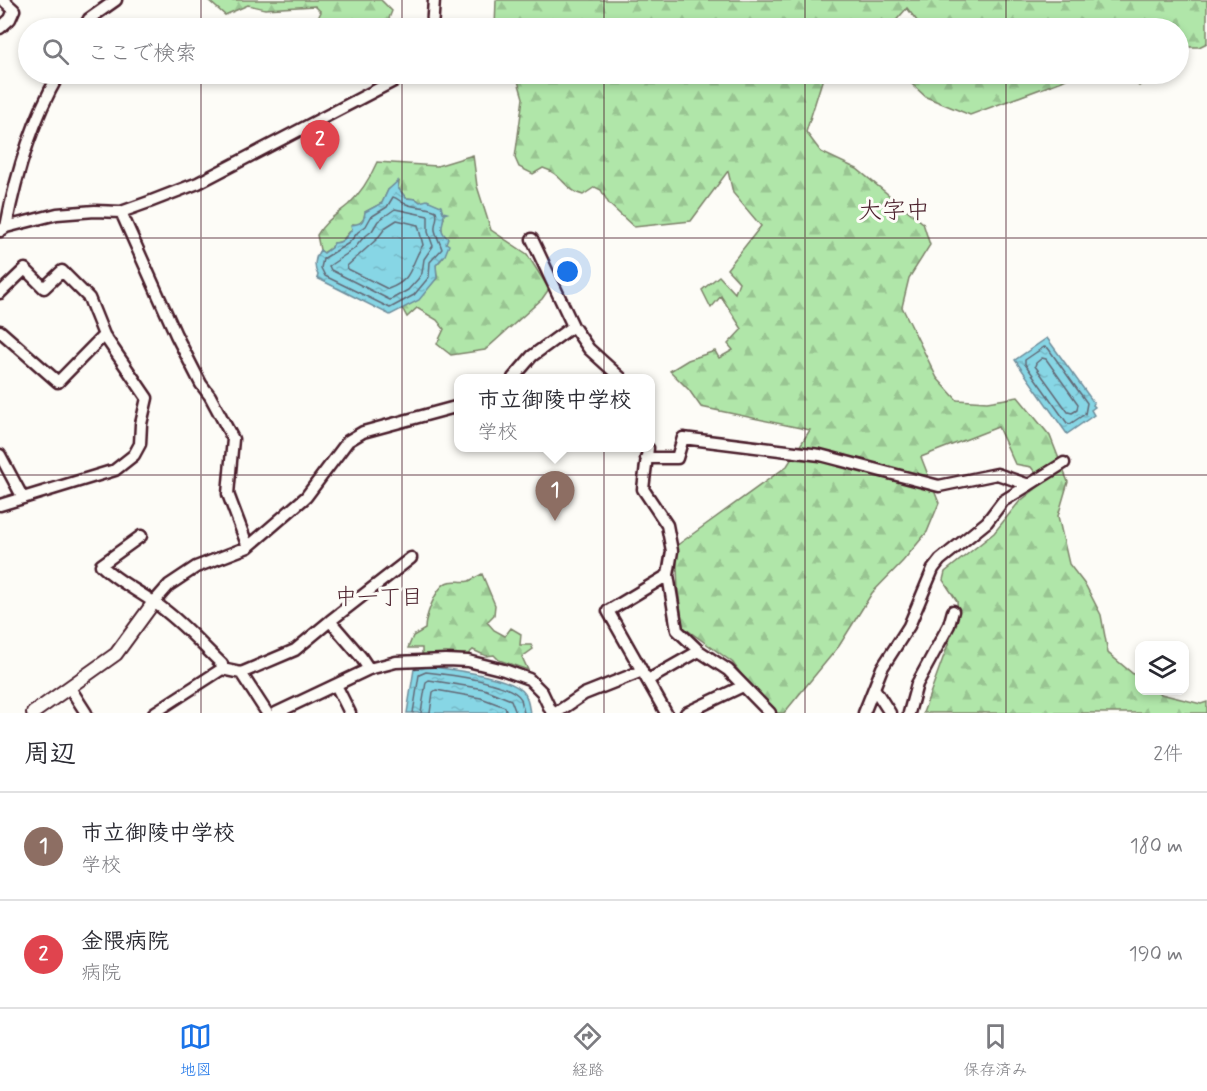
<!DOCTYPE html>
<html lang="ja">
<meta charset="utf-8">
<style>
:root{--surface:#fff;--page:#f7f7f7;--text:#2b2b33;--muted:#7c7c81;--line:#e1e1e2;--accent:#1a73e8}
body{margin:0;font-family:Mynerve,"Klee One",sans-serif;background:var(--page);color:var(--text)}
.controls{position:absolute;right:18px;bottom:18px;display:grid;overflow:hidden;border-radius:12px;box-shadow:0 3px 9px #0003}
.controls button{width:54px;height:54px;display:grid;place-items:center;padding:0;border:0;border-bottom:2px solid var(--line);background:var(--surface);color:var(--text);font:30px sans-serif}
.you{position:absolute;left:568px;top:272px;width:21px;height:21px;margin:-15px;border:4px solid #fff;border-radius:50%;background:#1a73e8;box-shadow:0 0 0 9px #1a73e833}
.badge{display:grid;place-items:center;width:39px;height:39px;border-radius:50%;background:var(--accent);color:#fff;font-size:20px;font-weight:700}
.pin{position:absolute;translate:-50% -50px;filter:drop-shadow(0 2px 3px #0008)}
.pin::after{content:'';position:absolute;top:32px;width:21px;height:18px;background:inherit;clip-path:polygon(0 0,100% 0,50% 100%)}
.popup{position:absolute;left:454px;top:374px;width:201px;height:78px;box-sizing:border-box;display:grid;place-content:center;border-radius:12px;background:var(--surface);filter:drop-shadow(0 2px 4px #0005);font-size:20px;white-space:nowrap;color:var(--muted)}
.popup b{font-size:22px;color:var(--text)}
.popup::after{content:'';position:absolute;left:50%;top:100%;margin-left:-12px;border:12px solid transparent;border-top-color:var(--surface)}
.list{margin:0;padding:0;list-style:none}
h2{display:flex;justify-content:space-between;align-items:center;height:78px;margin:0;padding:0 24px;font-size:26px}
h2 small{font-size:20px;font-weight:400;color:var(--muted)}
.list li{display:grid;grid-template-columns:39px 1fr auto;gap:18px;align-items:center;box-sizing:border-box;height:108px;padding:0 24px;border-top:2px solid var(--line)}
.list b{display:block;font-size:22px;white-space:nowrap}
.list p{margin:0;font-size:20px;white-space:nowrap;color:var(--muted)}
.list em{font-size:20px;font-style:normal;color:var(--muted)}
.icon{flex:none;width:33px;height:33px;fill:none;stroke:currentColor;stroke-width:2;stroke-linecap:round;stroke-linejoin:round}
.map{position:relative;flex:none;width:1207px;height:713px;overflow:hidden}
.search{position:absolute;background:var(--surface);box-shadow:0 3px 9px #0003;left:18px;right:18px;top:18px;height:66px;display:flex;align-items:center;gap:15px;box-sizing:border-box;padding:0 21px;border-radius:33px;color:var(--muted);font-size:22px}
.sheet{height:294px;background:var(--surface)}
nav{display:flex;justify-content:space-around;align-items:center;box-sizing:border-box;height:84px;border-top:2px solid var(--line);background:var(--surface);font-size:16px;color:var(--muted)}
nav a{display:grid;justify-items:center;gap:3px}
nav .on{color:var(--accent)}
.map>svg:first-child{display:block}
.forest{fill:url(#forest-firs);stroke:#7d826a;stroke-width:1.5}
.water{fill:url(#water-ripples);stroke:#6f8d9b;stroke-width:1.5}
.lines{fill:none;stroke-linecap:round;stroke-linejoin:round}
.shore{stroke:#626875;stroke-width:1.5}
.minor-casing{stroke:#4a1f2b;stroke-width:15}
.tertiary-casing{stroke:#4a1f2b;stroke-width:16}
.minor{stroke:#fdfcf7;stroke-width:10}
.tertiary{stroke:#fdfcf7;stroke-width:12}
.grid{fill:none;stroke:#4a1f2b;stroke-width:1.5;stroke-opacity:0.55}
.labels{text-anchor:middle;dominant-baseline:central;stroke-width:6;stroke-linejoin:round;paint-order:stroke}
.neighbourhood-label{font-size:22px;fill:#4a1f2b;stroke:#fdfcf7}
.quarter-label{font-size:24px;fill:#4a1f2b;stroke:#fdfcf7}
</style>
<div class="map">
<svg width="1207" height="713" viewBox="0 0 1207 713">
<defs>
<pattern id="forest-firs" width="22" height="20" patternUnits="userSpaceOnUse" patternTransform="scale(1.5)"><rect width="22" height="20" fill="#b0e6a9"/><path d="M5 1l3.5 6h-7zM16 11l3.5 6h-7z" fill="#99c592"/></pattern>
<pattern id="water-ripples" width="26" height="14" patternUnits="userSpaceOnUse" patternTransform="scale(1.5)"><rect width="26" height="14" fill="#87d6e5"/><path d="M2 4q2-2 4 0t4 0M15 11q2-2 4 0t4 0" fill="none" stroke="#76b7c5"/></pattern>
</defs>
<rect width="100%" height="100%" fill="#fdfcf7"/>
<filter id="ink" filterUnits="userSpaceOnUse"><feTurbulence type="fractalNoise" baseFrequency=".0167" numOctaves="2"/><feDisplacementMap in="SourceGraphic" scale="12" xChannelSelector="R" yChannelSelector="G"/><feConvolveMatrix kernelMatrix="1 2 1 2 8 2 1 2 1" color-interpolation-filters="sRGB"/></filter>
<g filter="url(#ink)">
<path class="forest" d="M 208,0 L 381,0 L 392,11 L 385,28 L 313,28 L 321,12 L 315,6 L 265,9 L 248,5 L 225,15 Z
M 496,0 L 1207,0 L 1207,43 L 1199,47 L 1179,47 L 1178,28 L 915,28 L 917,21 L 907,8 L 892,25 L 884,28 L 495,28 Z
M 516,74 L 829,74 L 822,81 L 806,132 L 821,152 L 857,169 L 923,223 L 930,245 L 909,278 L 902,307 L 937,378 L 957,400 L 987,402 L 1018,397 L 1050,436 L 1068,482 L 1058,516 L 1069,564 L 1086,586 L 1101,615 L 1108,653 L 1139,679 L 1140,690 L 1156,691 L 1161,694 L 1201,704 L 1207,702 L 1207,713 L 923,713 L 958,617 L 957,601 L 943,580 L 945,572 L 994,533 L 1019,502 L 1043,483 L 1031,467 L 1015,464 L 998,427 L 921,457 L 939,503 L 927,532 L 903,561 L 872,593 L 839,646 L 784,713 L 777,713 L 751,687 L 732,662 L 683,627 L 678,590 L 676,546 L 787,466 L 810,430 L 701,407 L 689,390 L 670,371 L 688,360 L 715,351 L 719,358 L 733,350 L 728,344 L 742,329 L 721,296 L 711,308 L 702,290 L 719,276 L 735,293 L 739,282 L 727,269 L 761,226 L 733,193 L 728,171 L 691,221 L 634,227 L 609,204 L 601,190 L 595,187 L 583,195 C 566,191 561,173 543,168 L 533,174 L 519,167 L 515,158 L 523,98 Z
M 901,74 L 1076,74 L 1062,81 L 970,115 L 926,97 Z
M 1125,74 L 1153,74 L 1139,86 Z
M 473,155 L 477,186 L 491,230 L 527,254 L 549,289 L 542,299 L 485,350 L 451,355 L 437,344 L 444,329 L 437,320 L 417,308 L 407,317 L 402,308 L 421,296 L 437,278 L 436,265 C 460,244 434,235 444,218 L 440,206 L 428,201 L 420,202 L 416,199 L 406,198 L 398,188 L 399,182 L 388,190 L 382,203 L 365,212 L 364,219 L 358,225 L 353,224 L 352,229 L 341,242 L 334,243 L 332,247 L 323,253 L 320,250 L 317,235 C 324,222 336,215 348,205 C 361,193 370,178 377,162 L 437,166 Z
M 482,574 L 495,605 L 494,615 L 487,622 L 494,630 L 505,636 L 511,628 L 521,634 L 520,645 L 531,645 L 533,649 L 522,657 L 528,670 L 499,660 L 494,655 L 486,656 L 473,650 L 466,656 L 422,657 L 422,648 L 408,648 L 413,636 L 425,629 C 425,618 435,589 446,583 C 453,579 462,583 469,581 C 473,579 478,576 482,574 Z"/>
<path class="water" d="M 398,181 L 398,188 L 406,198 L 416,199 L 420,202 L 427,200 L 441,206 L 443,212 L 447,213 L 444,214 C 444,224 437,230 448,238 L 446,243 L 449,245 L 445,255 L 436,265 L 437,278 L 419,300 L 390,315 L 317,278 L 318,275 C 313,267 315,257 320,250 L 324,253 L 332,247 L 334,243 C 343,243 347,236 352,229 L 351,225 C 361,224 364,222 365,212 L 382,203 L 388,190 Z
M 1047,338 L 1094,403 L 1093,405 L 1095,407 L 1091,410 L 1094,415 L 1067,434 L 1015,360 Z
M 425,666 C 446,669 514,676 525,694 C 528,699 529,708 530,713 L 407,713 L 414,669 Z"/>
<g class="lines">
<path class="shore" d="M 393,197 C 398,198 401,203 406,204 C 416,208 426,206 436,211 C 439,218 434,222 435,230 C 436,235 440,243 442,249 L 430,262 L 429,277 L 414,295 L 390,308 L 325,276 L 321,268 L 323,259 L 349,243 L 358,232 L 366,226 L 371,217 L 387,207 Z
M 395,209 L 428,216 L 428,232 L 433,246 L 424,259 L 422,273 L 418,279 L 408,290 L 390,300 L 331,270 L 329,266 L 354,249 L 363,238 L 372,231 L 378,221 Z
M 397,220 L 418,225 L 423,245 C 409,265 415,279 388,289 L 348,269 L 347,266 L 377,239 L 386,227 Z
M 1044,347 L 1048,348 L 1087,403 L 1085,414 L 1070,424 L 1067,423 L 1025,364 L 1025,360 Z
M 1042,358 L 1046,359 L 1078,404 L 1077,410 L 1072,413 L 1068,412 L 1035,366 L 1036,363 Z
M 413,713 L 419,675 L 426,672 C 445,674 512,682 521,699 C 522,703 523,709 524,713
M 421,713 L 426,682 L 429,680 L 484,689 L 511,700 L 516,713
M 430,713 L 433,692 L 436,690 L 481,698 L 505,707 L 507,713"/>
<defs>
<path id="minor" d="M 0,28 L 10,19 L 14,10 L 3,0
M 84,28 L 89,19 L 116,0
M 432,28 L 434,0
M 121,212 L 176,335 L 201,384 L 210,396 L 233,439 L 228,494 L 248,547
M 6,227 C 16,174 32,121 59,74
M 0,231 L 6,227 L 57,214 L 95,211 L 121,212 L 149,202 L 198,183 L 407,74
M 532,239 L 573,326 L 589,349 L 621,378
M 0,293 L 25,269 L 44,288 L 62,271 L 89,298 L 104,335 L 147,398 L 141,424 L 140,444 L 134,455 L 115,470 L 0,505
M 0,331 L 58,382 L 104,335
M 513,378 L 532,356 L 573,326
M 648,448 L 643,489 L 667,525 L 672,551 L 668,575 L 677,630 L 699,651 L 728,670 L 770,713
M 0,455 L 23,498
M 646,458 L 677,458 L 683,438 L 820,455 L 939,486 L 997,474 L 1029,485
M 141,536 L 101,565 C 117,581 137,590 155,603 C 180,620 200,643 222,664 L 222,669 L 241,673 L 295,650 L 330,621 L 361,657 L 369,669
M 154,602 L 169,585 L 196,567 L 248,547 L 306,497 L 348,441 L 363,432 L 459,406
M 330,621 L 411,558
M 241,673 L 267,713
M 645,676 L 666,713
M 648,680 L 699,651
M 336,685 L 350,713
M 70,688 L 86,713
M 874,688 L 890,713
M 154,713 L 222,669
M 276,713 L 369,669 L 396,662 L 446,660 L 468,661 L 504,670 L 529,679 L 542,692 L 552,713
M 556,713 L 584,694 L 642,671 L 608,611 L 668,575
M 686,713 L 743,686
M 864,713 L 882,668 L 909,626 L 933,569 L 940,560 L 987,522 L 1003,501 L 1064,463
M 909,713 L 917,684 L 949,625 L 953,611"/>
<path id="tertiary" d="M 33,713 L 116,654 L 154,602"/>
</defs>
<use href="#minor" class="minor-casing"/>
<use href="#tertiary" class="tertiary-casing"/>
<use href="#minor" class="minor"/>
<use href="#tertiary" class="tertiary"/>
</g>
</g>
<path class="grid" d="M 201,0 L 201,28M 402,0 L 402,28M 604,0 L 604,28M 805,0 L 805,28M 1006,0 L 1006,28M 201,74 L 201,713M 402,74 L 402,713M 604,74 L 604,713M 805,74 L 805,713M 1006,74 L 1006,713M 0,238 L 1207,238M 0,475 L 1207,475"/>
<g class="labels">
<g class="neighbourhood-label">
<text x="379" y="598">中一丁目</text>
</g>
<g class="quarter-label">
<text x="894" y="211">大字中</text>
</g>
</g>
</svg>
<div class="controls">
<button><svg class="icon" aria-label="layers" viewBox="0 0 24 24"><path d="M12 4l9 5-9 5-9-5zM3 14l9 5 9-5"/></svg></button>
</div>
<div class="you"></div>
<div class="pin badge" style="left:555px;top:521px;background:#8d6e63">1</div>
<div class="popup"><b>市立御陵中学校</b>学校</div>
<div class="pin badge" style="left:320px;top:170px;background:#e0444e">2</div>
<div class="search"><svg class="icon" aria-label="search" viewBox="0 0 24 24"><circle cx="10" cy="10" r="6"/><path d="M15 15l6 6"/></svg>ここで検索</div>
</div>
<section class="sheet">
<h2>周辺<small>2件</small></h2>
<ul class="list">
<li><span class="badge" style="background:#8d6e63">1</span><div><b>市立御陵中学校</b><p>学校</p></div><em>180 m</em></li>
<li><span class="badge" style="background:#e0444e">2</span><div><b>金隈病院</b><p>病院</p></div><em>190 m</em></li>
</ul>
</section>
<nav>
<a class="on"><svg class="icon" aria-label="map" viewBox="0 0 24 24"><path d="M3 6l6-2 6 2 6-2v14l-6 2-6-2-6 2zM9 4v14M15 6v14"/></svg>地図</a>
<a><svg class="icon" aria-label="directions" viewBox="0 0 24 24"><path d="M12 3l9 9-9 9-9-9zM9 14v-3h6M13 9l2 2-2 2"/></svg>経路</a>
<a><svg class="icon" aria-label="saved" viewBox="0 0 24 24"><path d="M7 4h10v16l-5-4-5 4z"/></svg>保存済み</a>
</nav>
